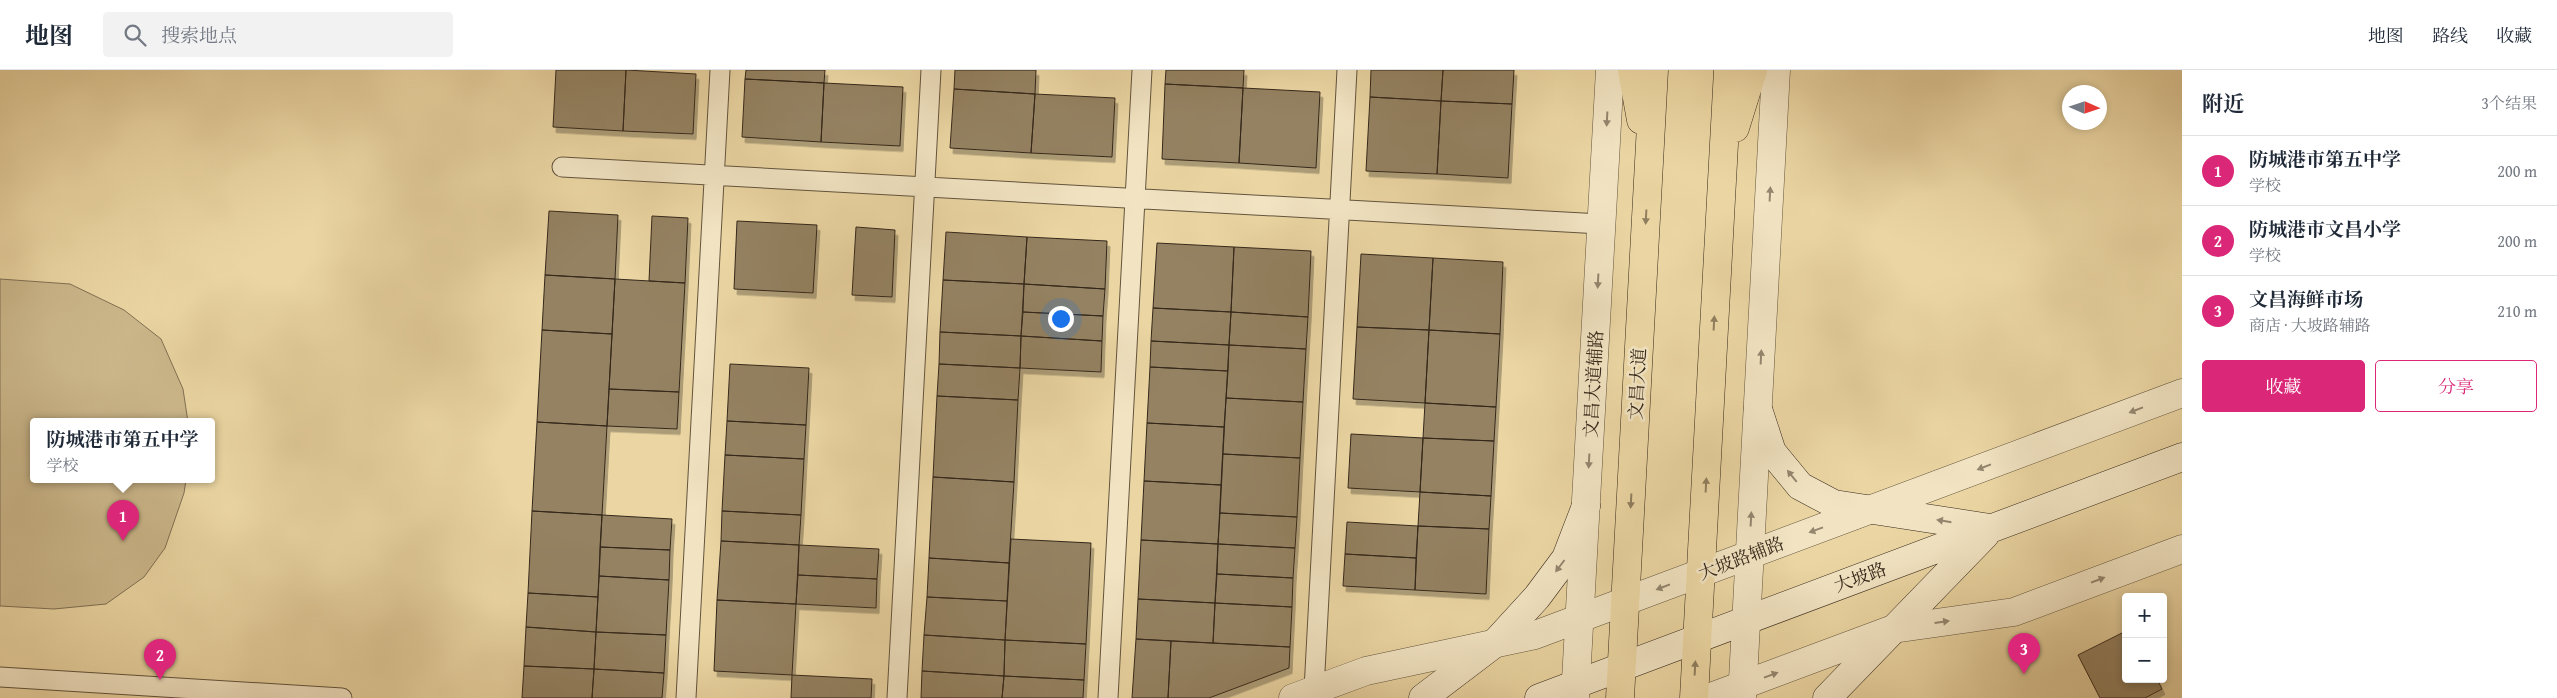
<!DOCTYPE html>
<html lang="zh">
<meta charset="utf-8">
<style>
:root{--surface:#fff;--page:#f2f2f3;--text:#1f2937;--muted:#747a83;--line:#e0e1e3;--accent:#db2777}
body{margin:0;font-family:"Gentium Book Plus","Noto Serif SC",serif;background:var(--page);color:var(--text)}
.controls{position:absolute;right:15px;bottom:15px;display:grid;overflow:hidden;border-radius:5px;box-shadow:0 2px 8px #0003}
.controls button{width:45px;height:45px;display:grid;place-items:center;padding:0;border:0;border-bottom:1px solid var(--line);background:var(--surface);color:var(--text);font:25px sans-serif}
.compass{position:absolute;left:2062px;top:15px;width:45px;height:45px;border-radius:50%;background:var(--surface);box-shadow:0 2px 8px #0003;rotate:93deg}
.you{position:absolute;left:1060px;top:248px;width:18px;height:18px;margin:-12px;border:4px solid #fff;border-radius:50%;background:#1a73e8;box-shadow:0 0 0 8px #1a73e833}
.badge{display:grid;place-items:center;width:32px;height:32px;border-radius:50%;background:var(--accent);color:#fff;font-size:16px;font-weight:700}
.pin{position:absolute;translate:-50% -41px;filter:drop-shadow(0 1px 2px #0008)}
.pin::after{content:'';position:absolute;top:26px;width:18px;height:15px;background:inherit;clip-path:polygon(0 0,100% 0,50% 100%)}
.popup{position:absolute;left:30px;top:348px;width:185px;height:65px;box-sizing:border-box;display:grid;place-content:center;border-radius:5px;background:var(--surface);filter:drop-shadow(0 1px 4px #0005);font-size:16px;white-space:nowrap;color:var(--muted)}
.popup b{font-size:19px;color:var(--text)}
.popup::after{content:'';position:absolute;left:50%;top:100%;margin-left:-10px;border:10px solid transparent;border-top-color:var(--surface)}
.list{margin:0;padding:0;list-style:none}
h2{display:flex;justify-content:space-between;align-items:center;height:65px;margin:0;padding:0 20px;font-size:21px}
h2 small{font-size:16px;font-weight:400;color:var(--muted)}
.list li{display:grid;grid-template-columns:32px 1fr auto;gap:15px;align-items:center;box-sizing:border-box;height:70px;padding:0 20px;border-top:1px solid var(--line)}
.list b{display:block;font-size:19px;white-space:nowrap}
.list p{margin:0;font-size:16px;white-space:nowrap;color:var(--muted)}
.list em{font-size:16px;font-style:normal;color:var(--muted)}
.actions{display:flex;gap:10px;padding:15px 20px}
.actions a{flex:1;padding:11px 0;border:1px solid var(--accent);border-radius:5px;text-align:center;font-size:18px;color:var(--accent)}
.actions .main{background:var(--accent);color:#fff}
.icon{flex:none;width:28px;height:28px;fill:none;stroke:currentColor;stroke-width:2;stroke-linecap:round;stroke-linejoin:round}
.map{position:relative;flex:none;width:2182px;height:628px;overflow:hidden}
header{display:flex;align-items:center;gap:30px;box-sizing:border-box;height:70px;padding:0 25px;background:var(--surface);border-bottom:1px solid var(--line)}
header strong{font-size:24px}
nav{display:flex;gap:28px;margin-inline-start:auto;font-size:18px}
.search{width:350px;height:45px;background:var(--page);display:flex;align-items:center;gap:12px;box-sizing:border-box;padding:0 18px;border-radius:5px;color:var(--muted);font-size:19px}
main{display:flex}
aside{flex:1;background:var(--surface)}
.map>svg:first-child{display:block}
.green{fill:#ccb88c;stroke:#807054}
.building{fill:#948262;stroke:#35281b;filter:url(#shadow)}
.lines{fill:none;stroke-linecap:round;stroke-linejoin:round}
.service-casing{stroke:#62543d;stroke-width:21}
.minor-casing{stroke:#62543d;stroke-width:29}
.tertiary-casing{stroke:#62543d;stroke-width:29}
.secondary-casing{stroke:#35281b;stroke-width:29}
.primary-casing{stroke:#35281b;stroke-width:29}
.service{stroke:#f2e4c3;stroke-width:19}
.minor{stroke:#f2e4c3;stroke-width:28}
.tertiary{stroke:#f2e4c3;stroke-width:28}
.secondary{stroke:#f2e4c3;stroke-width:28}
.primary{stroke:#ebd6a3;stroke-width:28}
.oneway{fill:#94866f}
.oneway2{fill:#907f5f}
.labels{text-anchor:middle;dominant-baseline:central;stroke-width:5;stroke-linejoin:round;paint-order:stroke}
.street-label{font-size:18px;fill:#35281b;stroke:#f2e4c3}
</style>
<header>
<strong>地图</strong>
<div class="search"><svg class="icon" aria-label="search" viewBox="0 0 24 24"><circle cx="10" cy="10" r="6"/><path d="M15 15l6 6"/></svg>搜索地点</div>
<nav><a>地图</a><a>路线</a><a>收藏</a></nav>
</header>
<main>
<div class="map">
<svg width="2182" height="628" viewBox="0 0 2182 628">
<defs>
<filter id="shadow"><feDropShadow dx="3" dy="5.5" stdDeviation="0" flood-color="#0004"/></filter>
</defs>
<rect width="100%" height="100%" fill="#ebd6a3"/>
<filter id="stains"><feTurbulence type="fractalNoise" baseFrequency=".004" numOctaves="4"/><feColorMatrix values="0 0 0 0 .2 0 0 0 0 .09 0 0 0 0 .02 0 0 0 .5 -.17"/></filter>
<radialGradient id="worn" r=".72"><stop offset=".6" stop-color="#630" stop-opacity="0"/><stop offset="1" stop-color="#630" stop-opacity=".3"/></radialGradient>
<path class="green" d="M 0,209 L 70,214 L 124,240 L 161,269 L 183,319 L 188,352 L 34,352 L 34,410 L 186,410 L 184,423 L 165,478 L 144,507 L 106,534 L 54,539 L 0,536 Z"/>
<path class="building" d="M 556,0 L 626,0 L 623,61 L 553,57 Z
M 626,0 L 696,4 L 693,64 L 623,61 Z
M 746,0 L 825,0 L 824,13 L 745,9 Z
M 955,0 L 1036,0 L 1035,24 L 954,19 Z
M 1166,0 L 1244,0 L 1243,18 L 1165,14 Z
M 1371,0 L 1443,0 L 1441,31 L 1370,27 Z
M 1443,0 L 1514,0 L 1512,34 L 1441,31 Z
M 745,9 L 824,13 L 821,72 L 742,67 Z
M 824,13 L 903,17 L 900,76 L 821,72 Z
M 1165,14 L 1243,18 L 1239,93 L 1162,89 Z
M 1243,18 L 1320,22 L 1316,98 L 1239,93 Z
M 954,19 L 1035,24 L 1031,83 L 950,78 Z
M 1035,24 L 1115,28 L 1112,87 L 1031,83 Z
M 1370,27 L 1441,31 L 1437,104 L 1366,101 Z
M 1441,31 L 1512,34 L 1508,108 L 1437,104 Z
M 549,141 L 618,145 L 615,209 L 545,205 Z
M 652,146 L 688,148 L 685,213 L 649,211 Z
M 737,151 L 817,155 L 813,223 L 734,219 Z
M 856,157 L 895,160 L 892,227 L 852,225 Z
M 946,162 L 1027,167 L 1024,214 L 943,210 Z
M 1027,167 L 1107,171 L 1105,219 L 1024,214 Z
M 1157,173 L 1234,177 L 1231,242 L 1153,238 Z
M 1234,177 L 1311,181 L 1308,247 L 1231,242 Z
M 1361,184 L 1433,188 L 1429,260 L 1357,257 Z
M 1433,188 L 1503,192 L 1500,264 L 1429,260 Z
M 545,205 L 615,209 L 612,264 L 542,260 Z
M 615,209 L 685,213 L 679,322 L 609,319 Z
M 943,210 L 1024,214 L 1021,266 L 940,262 Z
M 1024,214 L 1105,219 L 1103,246 L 1023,242 Z
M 1153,238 L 1231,242 L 1229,275 L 1151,271 Z
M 1023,242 L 1103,246 L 1102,271 L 1021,266 Z
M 1231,242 L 1308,247 L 1306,279 L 1229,275 Z
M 1357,257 L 1429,260 L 1425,333 L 1353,329 Z
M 542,260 L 612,264 L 607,356 L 537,352 Z
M 1429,260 L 1500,264 L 1496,337 L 1425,333 Z
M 940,262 L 1021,266 L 1020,298 L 939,294 Z
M 1021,266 L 1102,271 L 1101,302 L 1020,298 Z
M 1151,271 L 1229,275 L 1228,301 L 1150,297 Z
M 1229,275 L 1306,279 L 1303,332 L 1226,328 Z
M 730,294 L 809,298 L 806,355 L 727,351 Z
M 939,294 L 1020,298 L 1018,330 L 937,326 Z
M 1150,297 L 1228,301 L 1224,357 L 1147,353 Z
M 609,319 L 679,322 L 677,359 L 607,356 Z
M 937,326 L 1018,330 L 1014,412 L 933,407 Z
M 1226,328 L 1303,332 L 1300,388 L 1223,384 Z
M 1425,333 L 1496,337 L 1494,371 L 1423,368 Z
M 727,351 L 806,355 L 804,389 L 725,385 Z
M 537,352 L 607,356 L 602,445 L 532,441 Z
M 1147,353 L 1224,357 L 1221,415 L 1144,411 Z
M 1351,364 L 1423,368 L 1420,422 L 1348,418 Z
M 1423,368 L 1494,371 L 1491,426 L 1420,422 Z
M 1223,384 L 1300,388 L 1297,447 L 1220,443 Z
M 725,385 L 804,389 L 801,445 L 722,441 Z
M 933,407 L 1014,412 L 1009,493 L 929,488 Z
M 1144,411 L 1221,415 L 1218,474 L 1141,470 Z
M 1420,422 L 1491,426 L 1489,459 L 1418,456 Z
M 532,441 L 602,445 L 598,527 L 528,523 Z
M 722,441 L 801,445 L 799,475 L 721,471 Z
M 1220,443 L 1297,447 L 1295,478 L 1218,474 Z
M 602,445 L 672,449 L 670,480 L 600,477 Z
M 1347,452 L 1418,456 L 1416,488 L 1345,484 Z
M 1418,456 L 1489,459 L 1486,524 L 1415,520 Z
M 1011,469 L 1091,473 L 1086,574 L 1005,570 Z
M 1141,470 L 1218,474 L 1215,533 L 1138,529 Z
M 721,471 L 799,475 L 796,534 L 717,530 Z
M 1218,474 L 1295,478 L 1293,508 L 1217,504 Z
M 799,475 L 879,479 L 877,509 L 798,505 Z
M 600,477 L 670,480 L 669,510 L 599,506 Z
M 1345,484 L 1416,488 L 1415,520 L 1343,516 Z
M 929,488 L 1009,493 L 1007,531 L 927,527 Z
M 1217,504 L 1293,508 L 1292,537 L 1215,533 Z
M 798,505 L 877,509 L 876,538 L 796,534 Z
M 599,506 L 669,510 L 666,565 L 596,562 Z
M 528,523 L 598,527 L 596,562 L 526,557 Z
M 927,527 L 1007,531 L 1005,570 L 924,565 Z
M 1138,529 L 1215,533 L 1213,573 L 1136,569 Z
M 717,530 L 796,534 L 792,605 L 714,601 Z
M 1215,533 L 1292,537 L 1290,577 L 1213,573 Z
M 526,557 L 596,562 L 594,599 L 524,596 Z
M 2126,561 L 2126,609 L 2157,609 L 2162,619 L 2145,628 L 2100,628 L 2078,585 Z
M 596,562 L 666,565 L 664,603 L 594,599 Z
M 924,565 L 1005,570 L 1004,606 L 922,601 Z
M 1136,569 L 1171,571 L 1168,628 L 1132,628 Z
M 1005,570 L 1086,574 L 1084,610 L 1004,606 Z
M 1171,571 L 1290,577 L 1289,598 L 1209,628 L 1168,628 Z
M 524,596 L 594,599 L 592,628 L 522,628 Z
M 594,599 L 664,603 L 662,628 L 592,628 Z
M 922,601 L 1004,606 L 1002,628 L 921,628 Z
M 792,605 L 872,609 L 871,628 L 791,628 Z
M 1004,606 L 1084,610 L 1083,628 L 1002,628 Z"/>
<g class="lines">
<defs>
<path id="service" d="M 562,97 L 1601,154
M 0,607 L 342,628
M 1314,620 L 1347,0
M 686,628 L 720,0
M 897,628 L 931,0
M 1108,628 L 1142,0"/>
<path id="minor" d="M 1293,628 L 1366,601 L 1535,565 L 2182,323
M 1708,628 L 1893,559 L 2014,542 L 2182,479"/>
<path id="tertiary" d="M 1575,628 L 1610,0
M 1742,628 L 1776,0"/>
<path id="secondary" d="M 1758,339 L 1772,382 L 1800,416 L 1834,434 L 1990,458
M 1423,628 L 1494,574 L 1537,527 L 1566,488 L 1586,436
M 1539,628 L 2182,387
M 1827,628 L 1985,465"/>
<path id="primary" d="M 1632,0 L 1641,50
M 1735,58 L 1753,0
M 1620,628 L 1654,0
M 1694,628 L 1728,0"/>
</defs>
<use href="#service" class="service-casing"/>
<use href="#minor" class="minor-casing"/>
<use href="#tertiary" class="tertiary-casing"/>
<use href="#secondary" class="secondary-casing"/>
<use href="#primary" class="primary-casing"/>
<use href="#service" class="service"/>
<use href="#minor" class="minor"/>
<use href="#tertiary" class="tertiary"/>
<use href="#secondary" class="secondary"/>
<use href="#primary" class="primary"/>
</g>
<defs><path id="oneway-solid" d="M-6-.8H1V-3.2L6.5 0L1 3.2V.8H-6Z" transform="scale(1.25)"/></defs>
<g class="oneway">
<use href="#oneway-solid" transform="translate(1607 49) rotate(93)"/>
<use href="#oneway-solid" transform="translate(1770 124) rotate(-87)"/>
<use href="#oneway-solid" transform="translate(1598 211) rotate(93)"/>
<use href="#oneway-solid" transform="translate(1761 287) rotate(-87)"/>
<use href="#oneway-solid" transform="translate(2136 340) rotate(159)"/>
<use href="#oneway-solid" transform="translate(1589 391) rotate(93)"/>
<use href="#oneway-solid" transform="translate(1984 397) rotate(159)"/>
<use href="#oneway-solid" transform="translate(1792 406) rotate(-129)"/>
<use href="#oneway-solid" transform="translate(1751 449) rotate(-87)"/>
<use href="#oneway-solid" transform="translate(1944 451) rotate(-171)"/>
<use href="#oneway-solid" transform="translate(1816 460) rotate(160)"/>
<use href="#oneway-solid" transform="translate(1560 496) rotate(127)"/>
<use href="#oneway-solid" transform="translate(2098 510) rotate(-21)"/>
<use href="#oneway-solid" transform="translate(1663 517) rotate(159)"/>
<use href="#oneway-solid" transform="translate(1942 552) rotate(-8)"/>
<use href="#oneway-solid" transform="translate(1771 605) rotate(-20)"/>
</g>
<g class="oneway2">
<use href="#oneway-solid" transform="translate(1646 147) rotate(93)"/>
<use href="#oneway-solid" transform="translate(1714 253) rotate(-87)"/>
<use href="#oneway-solid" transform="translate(1706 415) rotate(-87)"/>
<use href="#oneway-solid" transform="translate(1631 431) rotate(93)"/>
<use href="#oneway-solid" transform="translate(1695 598) rotate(-87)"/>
</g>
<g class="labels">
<g class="street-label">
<text transform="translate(1593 314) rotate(-87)">文昌大道辅路</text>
<text transform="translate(1637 314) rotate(-87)">文昌大道</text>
<text transform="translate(1741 488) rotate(-21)">大坡路辅路</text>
<text transform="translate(1860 507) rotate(-20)">大坡路</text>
</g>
</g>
<rect width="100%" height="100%" filter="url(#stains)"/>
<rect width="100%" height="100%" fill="url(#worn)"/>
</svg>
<div class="controls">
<button>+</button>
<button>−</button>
</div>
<svg class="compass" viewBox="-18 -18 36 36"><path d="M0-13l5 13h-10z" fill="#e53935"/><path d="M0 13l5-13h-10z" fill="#747a83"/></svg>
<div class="you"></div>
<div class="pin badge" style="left:123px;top:471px">1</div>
<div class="popup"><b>防城港市第五中学</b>学校</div>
<div class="pin badge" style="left:160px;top:610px">2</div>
<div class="pin badge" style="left:2024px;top:604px">3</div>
</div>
<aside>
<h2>附近<small>3个结果</small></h2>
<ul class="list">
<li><span class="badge">1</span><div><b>防城港市第五中学</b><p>学校</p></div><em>200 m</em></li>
<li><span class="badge">2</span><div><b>防城港市文昌小学</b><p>学校</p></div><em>200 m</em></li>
<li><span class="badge">3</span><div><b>文昌海鲜市场</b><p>商店 · 大坡路辅路</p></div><em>210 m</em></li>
</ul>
<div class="actions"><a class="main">收藏</a><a>分享</a></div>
</aside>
</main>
